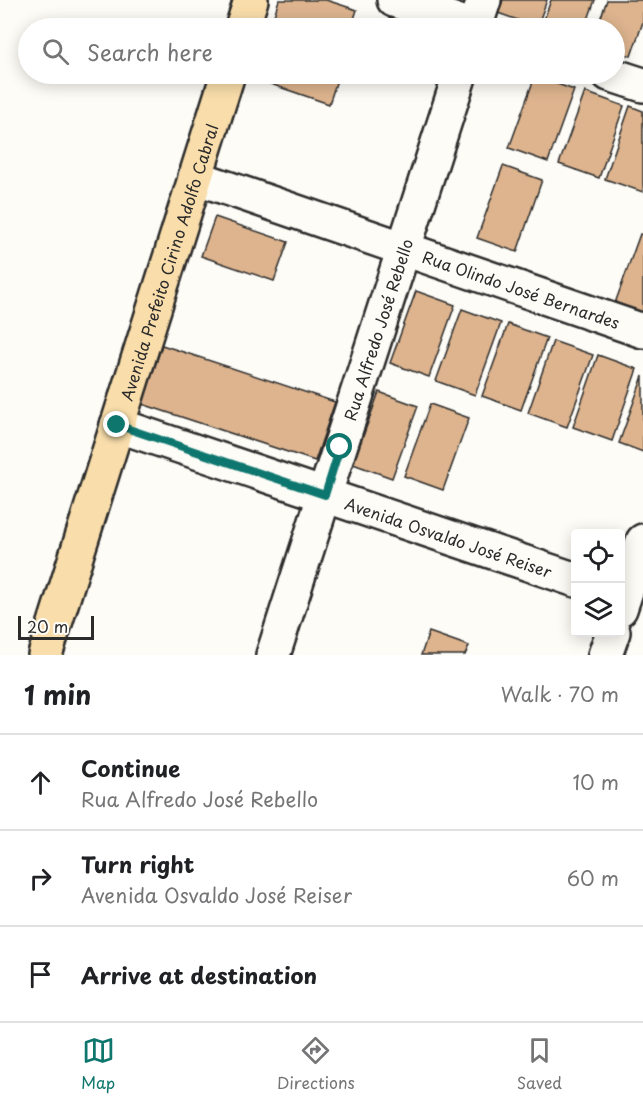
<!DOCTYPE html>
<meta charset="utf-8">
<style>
:root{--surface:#fff;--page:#f2f2f2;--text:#202124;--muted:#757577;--line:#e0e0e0;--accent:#0f766e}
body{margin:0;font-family:"Playpen Sans",sans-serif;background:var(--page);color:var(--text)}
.controls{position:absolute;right:18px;bottom:18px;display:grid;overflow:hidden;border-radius:6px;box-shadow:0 3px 15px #0003}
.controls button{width:54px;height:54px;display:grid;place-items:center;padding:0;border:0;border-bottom:2px solid var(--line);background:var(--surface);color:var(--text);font:30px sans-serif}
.scale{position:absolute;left:18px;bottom:15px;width:76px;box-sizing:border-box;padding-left:6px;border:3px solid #2b2b2b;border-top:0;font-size:16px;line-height:21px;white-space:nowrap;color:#2b2b2b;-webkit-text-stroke:4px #fdfcf7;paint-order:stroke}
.stop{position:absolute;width:18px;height:18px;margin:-14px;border:4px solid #0f766e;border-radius:50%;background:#fff}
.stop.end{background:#0f766e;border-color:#fff;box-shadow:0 2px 6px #0008}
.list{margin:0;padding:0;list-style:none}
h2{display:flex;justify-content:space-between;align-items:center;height:78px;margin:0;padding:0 24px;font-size:26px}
h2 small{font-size:20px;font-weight:400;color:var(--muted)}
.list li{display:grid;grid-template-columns:39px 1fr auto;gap:18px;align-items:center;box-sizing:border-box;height:96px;padding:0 24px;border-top:2px solid var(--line)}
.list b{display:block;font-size:22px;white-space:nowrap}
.list p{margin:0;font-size:20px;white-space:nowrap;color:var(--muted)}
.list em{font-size:20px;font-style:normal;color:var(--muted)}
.icon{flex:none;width:33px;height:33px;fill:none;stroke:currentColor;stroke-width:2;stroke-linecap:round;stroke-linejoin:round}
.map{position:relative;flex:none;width:643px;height:655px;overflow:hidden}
.search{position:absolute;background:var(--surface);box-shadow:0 3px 15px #0003;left:18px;right:18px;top:18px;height:66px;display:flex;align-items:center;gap:15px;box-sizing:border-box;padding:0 21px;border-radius:33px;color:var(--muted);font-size:22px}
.sheet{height:366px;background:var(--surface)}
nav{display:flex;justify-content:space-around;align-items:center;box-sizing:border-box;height:84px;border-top:2px solid var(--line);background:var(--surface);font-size:16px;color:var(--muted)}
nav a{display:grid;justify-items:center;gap:3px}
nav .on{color:var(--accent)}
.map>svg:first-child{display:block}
.building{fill:#ddb48e;stroke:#2b2b2b;stroke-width:1.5}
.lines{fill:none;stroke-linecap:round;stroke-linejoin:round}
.minor-casing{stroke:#2b2b2b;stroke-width:38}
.major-casing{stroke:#2b2b2b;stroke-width:38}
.minor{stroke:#fdfcf7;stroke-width:33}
.major{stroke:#f9deab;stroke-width:33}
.route{stroke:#0f766e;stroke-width:8}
.labels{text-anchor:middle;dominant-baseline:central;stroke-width:6;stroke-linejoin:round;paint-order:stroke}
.street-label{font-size:16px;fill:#2b2b2b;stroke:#fdfcf7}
</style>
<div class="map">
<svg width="643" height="655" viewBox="0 0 643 655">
<rect width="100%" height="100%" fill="#fdfcf7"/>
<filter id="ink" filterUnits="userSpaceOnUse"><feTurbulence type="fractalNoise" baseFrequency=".0167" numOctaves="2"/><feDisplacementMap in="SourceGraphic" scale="12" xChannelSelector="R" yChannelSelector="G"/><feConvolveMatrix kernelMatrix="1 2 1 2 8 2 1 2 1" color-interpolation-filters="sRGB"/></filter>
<g filter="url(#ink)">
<path class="building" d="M 279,0 L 326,0 L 357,10 L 351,28 L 282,28 L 271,25 Z
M 503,0 L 547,0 L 537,27 L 498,13 Z
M 551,0 L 595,0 L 585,28 L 541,28 Z
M 607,0 L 643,0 L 643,22 L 631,56 L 614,50 L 614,28 L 597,28 Z
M 258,74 L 339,74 L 329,104 L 256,79 Z
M 535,76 L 574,90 L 548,162 L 509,148 Z
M 585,92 L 624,106 L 599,178 L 559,164 Z
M 630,106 L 643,111 L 643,192 L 605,179 Z
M 503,166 L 542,180 L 517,252 L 477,238 Z
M 215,217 L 288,242 L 274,281 L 201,256 Z
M 640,234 L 643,235 L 643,316 L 614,306 Z
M 416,291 L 455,305 L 429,377 L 390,363 Z
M 462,309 L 501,323 L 475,395 L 436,381 Z
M 508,324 L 547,338 L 521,410 L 482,396 Z
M 553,341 L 593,355 L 567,427 L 528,413 Z
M 162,345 L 335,402 L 315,461 L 142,404 Z
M 598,355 L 637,369 L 612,441 L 573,427 Z
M 643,376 L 643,452 L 619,443 Z
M 379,392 L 418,406 L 392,478 L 353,464 Z
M 430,404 L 469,418 L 443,490 L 404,476 Z
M 429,632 L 469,646 L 465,655 L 421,655 Z"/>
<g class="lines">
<defs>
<g id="minor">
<path d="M 394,0 L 477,28"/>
<path d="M 475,28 L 484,0"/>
<path d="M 609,74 L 643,85"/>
<path id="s1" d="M 195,177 L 643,331"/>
<path id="s2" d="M 117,425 L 576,580"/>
<path d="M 620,609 L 643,541"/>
<path id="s3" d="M 273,655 L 460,74"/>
<path d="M 605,655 L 613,632"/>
</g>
<g id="major">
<path d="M 242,28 L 251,0"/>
<path id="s4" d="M 45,655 L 228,74"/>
</g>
</defs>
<use href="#minor" class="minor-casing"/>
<use href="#major" class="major-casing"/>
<use href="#minor" class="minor"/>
<use href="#major" class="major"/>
</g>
</g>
<g class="lines" filter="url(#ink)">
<path class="route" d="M 117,425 L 325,495 L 340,447"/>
</g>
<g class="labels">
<g class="street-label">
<text stroke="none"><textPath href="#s4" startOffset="412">Avenida Prefeito Cirino Adolfo Cabral</textPath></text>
<text stroke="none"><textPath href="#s1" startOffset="345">Rua Olindo José Bernardes</textPath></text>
<text stroke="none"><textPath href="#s3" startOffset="342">Rua Alfredo José Rebello</textPath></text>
<text stroke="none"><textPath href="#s2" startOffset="350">Avenida Osvaldo José Reiser</textPath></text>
</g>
</g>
</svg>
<div class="controls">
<button><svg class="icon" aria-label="locate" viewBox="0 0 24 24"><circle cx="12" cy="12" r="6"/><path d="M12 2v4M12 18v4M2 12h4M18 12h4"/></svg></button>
<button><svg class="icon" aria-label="layers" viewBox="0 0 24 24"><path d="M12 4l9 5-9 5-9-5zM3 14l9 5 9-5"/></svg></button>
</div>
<div class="scale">20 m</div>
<div class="stop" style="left:340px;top:447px"></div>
<div class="stop end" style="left:117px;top:425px"></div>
<div class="search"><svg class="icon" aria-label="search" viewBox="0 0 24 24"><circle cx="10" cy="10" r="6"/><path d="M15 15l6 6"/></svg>Search here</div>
</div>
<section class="sheet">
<h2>1 min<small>Walk · 70 m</small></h2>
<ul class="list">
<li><svg class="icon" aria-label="ahead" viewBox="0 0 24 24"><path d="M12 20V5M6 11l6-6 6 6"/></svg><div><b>Continue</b><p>Rua Alfredo José Rebello</p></div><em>10 m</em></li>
<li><svg class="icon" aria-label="right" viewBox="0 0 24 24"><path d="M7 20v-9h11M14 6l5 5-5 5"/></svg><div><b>Turn right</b><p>Avenida Osvaldo José Reiser</p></div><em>60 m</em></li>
<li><svg class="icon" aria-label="arrive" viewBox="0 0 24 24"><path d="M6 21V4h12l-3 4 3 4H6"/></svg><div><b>Arrive at destination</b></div></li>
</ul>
</section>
<nav>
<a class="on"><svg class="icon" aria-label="map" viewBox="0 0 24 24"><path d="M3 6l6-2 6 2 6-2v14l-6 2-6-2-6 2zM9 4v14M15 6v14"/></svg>Map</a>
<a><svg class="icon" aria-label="directions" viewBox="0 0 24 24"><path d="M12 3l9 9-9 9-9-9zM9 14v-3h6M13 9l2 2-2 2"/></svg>Directions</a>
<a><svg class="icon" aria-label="saved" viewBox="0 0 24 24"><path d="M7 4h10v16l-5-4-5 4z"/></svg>Saved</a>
</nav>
